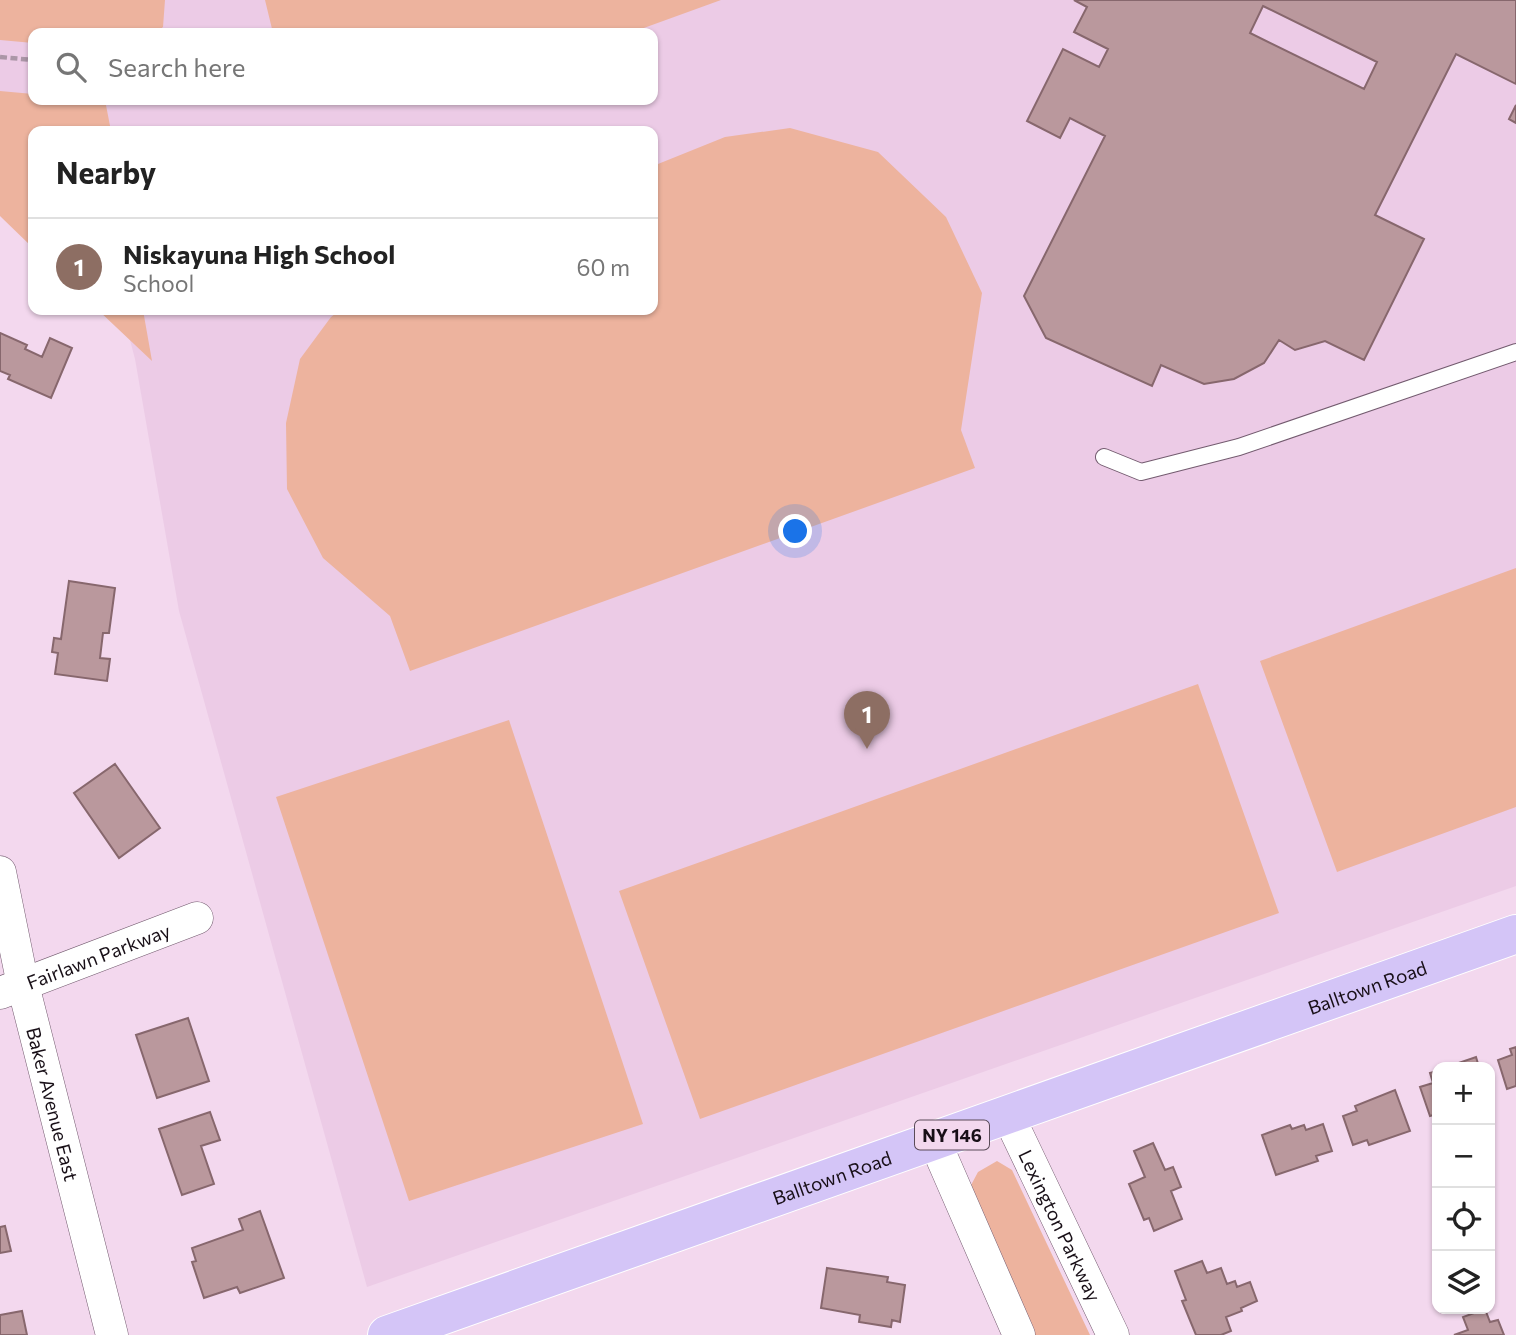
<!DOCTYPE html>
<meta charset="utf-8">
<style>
:root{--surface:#fff;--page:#f6f6f6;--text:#222;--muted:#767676;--line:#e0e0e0;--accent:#137424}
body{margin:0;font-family:Commissioner,sans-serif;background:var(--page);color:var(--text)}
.controls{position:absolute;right:21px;bottom:21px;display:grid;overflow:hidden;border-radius:14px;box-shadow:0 2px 5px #0004}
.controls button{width:63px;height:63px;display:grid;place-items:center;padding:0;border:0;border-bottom:2px solid var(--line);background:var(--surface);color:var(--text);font:35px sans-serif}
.you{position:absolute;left:796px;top:532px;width:24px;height:24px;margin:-18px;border:5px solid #fff;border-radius:50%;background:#1a73e8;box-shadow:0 0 0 10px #1a73e833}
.badge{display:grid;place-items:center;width:46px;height:46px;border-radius:50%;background:var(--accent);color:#fff;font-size:23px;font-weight:700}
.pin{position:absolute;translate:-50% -58px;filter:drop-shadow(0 2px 4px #0008)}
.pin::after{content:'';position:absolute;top:37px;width:24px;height:21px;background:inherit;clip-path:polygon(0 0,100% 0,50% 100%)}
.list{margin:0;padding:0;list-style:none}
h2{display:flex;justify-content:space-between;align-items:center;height:91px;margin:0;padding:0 28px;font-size:30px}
h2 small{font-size:23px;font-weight:400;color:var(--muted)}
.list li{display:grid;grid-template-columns:46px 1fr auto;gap:21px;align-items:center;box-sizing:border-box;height:98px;padding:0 28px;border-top:2px solid var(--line)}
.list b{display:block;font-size:26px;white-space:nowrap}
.list p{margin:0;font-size:23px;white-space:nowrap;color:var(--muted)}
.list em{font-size:23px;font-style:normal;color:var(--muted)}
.icon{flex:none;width:38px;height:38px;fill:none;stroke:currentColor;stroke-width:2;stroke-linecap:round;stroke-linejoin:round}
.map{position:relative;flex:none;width:1516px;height:1335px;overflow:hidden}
.search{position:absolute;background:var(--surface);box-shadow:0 2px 5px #0004;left:28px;top:28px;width:630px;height:77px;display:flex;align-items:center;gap:18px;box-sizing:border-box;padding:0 24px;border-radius:14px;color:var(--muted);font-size:26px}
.panel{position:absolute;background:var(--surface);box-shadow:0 2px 5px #0004;left:28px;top:126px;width:630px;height:189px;border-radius:14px}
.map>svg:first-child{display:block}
.built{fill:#eccbe6;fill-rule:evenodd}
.green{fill:#edb39e}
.building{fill:#ba989d;stroke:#87676d;stroke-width:2;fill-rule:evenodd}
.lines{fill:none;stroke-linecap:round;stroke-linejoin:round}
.lane-casing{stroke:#735b6f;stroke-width:18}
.street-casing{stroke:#735b6f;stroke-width:33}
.primary-casing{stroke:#fff;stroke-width:40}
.path{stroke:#ab96a7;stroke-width:4.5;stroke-dasharray:7 3.5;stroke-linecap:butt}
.lane{stroke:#fff;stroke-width:16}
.street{stroke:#fff;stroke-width:32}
.primary{stroke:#d4c5f7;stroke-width:38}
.labels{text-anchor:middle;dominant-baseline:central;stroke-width:5;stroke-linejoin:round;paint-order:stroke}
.shield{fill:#f3d8ee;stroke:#5a4b58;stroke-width:2}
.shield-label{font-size:18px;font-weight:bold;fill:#180f17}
.street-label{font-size:19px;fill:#180f17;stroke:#f3d8ee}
</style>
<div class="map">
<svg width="1516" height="1335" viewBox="0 0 1516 1335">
<rect width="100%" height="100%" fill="#f3d8ee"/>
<path class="built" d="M 0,0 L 1516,0 L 1516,886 L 367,1287 L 179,611 L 135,359 L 122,310 L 653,310 L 653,131 L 0,131 ZM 33,33 L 653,33 L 653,100 L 33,100 Z"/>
<path class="green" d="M 0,0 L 165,0 L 163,27 L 155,33 L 33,33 L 33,43 L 0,40 Z
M 265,0 L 721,0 L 630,33 L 273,33 Z
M 0,91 L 33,94 L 33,100 L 105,100 L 111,131 L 33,131 L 33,248 L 0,216 Z
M 790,128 L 878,152 L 946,217 L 982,293 L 961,430 L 975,468 L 410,671 L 390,616 L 323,558 L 287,489 L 286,423 L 300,359 L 331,317 L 340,310 L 653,310 L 653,166 L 725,137 Z
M 98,310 L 143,310 L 152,361 Z
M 1516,568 L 1516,807 L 1337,872 L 1260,661 Z
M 1198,684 L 1279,913 L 700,1119 L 619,891 Z
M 509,720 L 643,1124 L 409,1201 L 276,797 Z
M 997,1161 L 1012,1170 L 1090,1335 L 1035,1335 L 970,1187 L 978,1172 Z"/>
<path class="building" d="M 1074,0 L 1516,0 L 1516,84 L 1456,54 L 1375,215 L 1424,239 L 1364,360 L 1325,341 L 1295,350 L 1279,340 L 1264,363 L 1234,379 L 1204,384 L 1161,365 L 1152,386 L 1046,338 L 1024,296 L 1105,136 L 1070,118 L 1060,138 L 1027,121 L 1063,49 L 1099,67 L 1108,49 L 1074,32 L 1087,7 ZM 1263,6 L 1377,62 L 1364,89 L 1250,33 Z
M 1516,105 L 1516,123 L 1509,119 Z
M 0,333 L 27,345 L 25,349 L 42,357 L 50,338 L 72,348 L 51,398 L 8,379 L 10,375 L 0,371 Z
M 69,581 L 115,588 L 109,633 L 103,633 L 100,658 L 110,659 L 107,681 L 55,674 L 58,653 L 52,652 L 54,638 L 61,639 Z
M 115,764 L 160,828 L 119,858 L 74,793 Z
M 188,1018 L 209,1081 L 157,1098 L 136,1035 Z
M 1516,1047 L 1516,1086 L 1507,1089 L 1498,1060 L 1512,1055 L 1510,1049 Z
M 1476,1057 L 1479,1067 L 1447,1067 Z
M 1437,1071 L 1437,1114 L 1430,1116 L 1420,1087 L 1433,1083 L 1430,1073 Z
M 1395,1090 L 1410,1131 L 1369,1145 L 1367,1140 L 1353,1145 L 1343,1116 L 1357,1111 L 1355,1106 Z
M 210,1112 L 220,1140 L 201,1146 L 214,1184 L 182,1195 L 159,1129 Z
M 1323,1124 L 1332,1151 L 1316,1156 L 1318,1161 L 1276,1175 L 1262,1135 L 1290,1125 L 1292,1129 L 1304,1125 L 1306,1130 Z
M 1153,1143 L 1165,1170 L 1173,1167 L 1181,1187 L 1171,1191 L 1182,1219 L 1154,1231 L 1149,1218 L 1144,1220 L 1129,1184 L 1145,1177 L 1134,1151 Z
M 260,1211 L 284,1278 L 240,1293 L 237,1287 L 204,1298 L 192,1262 L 196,1261 L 192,1248 L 243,1230 L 239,1219 Z
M 5,1226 L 11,1251 L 0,1253 L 0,1227 Z
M 1202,1261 L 1207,1273 L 1221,1268 L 1227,1284 L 1235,1281 L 1237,1287 L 1250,1282 L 1257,1301 L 1241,1308 L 1242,1311 L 1226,1317 L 1231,1331 L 1221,1335 L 1196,1335 L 1182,1301 L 1186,1300 L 1175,1271 Z
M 827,1268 L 888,1277 L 887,1282 L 905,1285 L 900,1322 L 892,1320 L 891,1327 L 859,1322 L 860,1315 L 821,1308 Z
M 1485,1309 L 1490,1322 L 1498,1320 L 1504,1335 L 1454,1335 L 1468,1330 L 1463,1317 Z
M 22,1311 L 27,1335 L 0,1335 L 0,1315 Z"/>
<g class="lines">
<defs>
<path id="lane" d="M 1104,457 L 1141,472 L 1239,447 L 1516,352"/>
<g id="street">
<path id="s1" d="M 0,872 L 23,985 L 112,1335"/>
<path id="s2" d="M 0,993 L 197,918"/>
<path id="s3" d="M 1008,1115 L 1113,1335"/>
<path d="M 935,1142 L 1019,1335"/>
</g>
<g id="primary">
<path id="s4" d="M 387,1335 L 1516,934"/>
</g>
</defs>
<use href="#lane" class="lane-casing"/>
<use href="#street" class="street-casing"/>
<use href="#primary" class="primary-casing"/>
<path class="path" d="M 0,57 L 33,60"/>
<use href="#lane" class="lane"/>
<use href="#street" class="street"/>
<use href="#primary" class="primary"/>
</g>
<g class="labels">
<rect class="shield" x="915" y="1120.5" width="74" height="29" rx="5"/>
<g class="shield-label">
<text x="952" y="1135">NY 146</text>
</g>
<g class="street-label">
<text stroke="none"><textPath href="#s2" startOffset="105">Fairlawn Parkway</textPath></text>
<text stroke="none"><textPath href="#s4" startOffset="1040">Balltown Road</textPath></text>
<text stroke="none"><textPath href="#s1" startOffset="238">Baker Avenue East</textPath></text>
<text stroke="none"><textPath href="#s4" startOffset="472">Balltown Road</textPath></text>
<text stroke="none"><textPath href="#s3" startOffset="122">Lexington Parkway</textPath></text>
</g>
</g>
</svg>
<div class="controls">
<button>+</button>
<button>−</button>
<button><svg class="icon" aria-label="locate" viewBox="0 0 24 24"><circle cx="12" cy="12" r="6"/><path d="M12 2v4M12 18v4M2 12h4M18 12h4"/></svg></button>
<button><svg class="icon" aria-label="layers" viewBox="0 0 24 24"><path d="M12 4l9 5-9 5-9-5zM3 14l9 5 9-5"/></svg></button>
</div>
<div class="you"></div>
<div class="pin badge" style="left:867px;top:749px;background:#8d6e63">1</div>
<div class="search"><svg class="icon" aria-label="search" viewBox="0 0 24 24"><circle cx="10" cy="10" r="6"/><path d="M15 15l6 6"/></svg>Search here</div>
<section class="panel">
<h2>Nearby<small></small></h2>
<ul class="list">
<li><span class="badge" style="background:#8d6e63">1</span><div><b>Niskayuna High School</b><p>School</p></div><em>60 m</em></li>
</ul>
</section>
</div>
